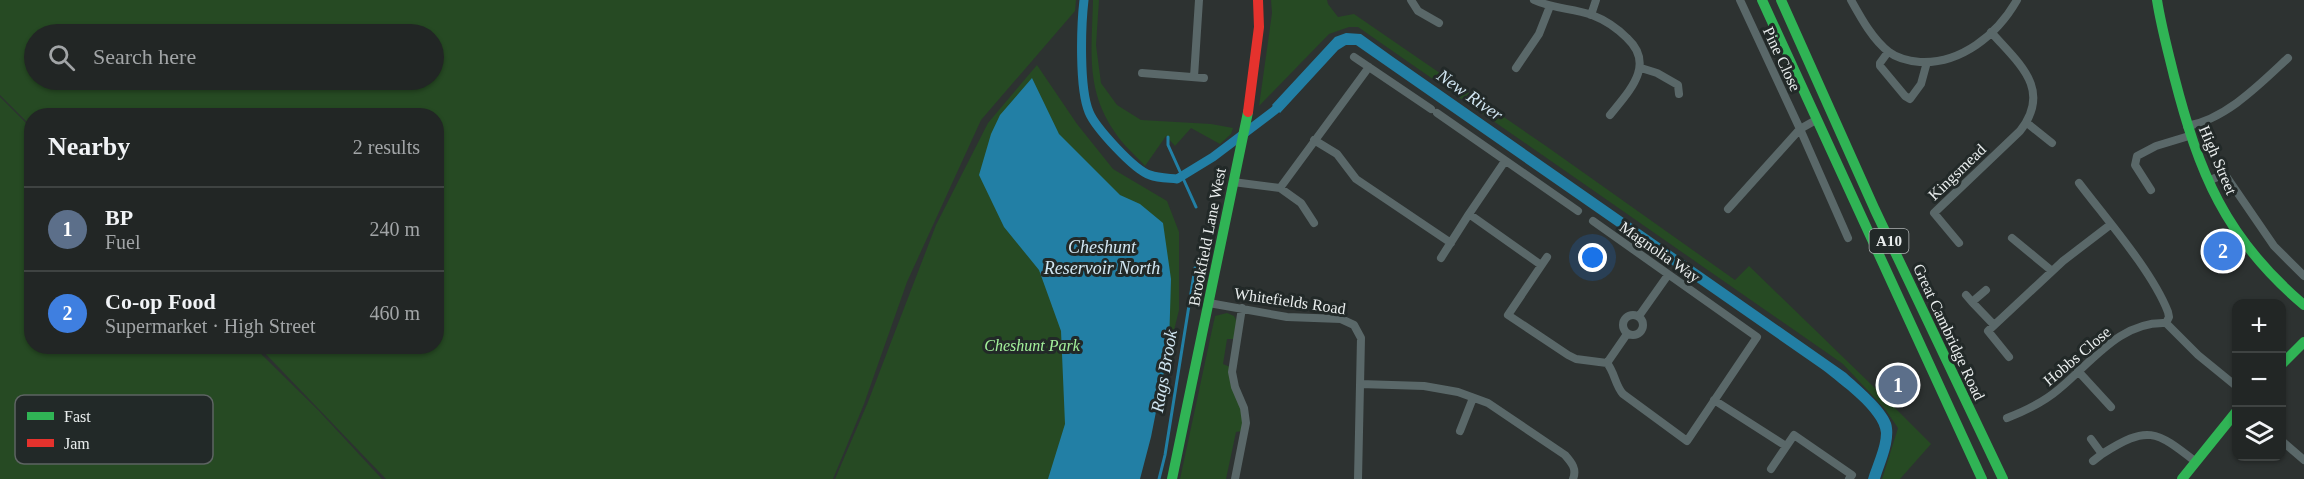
<!DOCTYPE html>
<meta charset="utf-8">
<style>
:root{--surface:#222625;--page:#2a2e2d;--text:#f1f3f6;--muted:#a2a5a7;--line:#3f4342;--accent:#a8acac}
body{margin:0;font-family:"Times New Roman",serif;background:var(--page);color:var(--text)}
.controls{position:absolute;right:18px;bottom:18px;display:grid;overflow:hidden;border-radius:12px;box-shadow:0 2px 4px #0004}
.controls button{width:54px;height:54px;display:grid;place-items:center;padding:0;border:0;border-bottom:2px solid var(--line);background:var(--surface);color:var(--text);font:30px sans-serif}
.you{position:absolute;left:1593px;top:258px;width:21px;height:21px;margin:-15px;border:4px solid #fff;border-radius:50%;background:#1a73e8;box-shadow:0 0 0 9px #1a73e833}
.badge{display:grid;place-items:center;width:39px;height:39px;border-radius:50%;background:var(--accent);color:#fff;font-size:20px;font-weight:700}
.pin{position:absolute;translate:-50% -50%;border:3px solid #fff;box-shadow:0 2px 6px #0006}
.list{margin:0;padding:0;list-style:none}
h2{display:flex;justify-content:space-between;align-items:center;height:78px;margin:0;padding:0 24px;font-size:26px}
h2 small{font-size:20px;font-weight:400;color:var(--muted)}
.list li{display:grid;grid-template-columns:39px 1fr auto;gap:18px;align-items:center;box-sizing:border-box;height:84px;padding:0 24px;border-top:2px solid var(--line)}
.list b{display:block;font-size:22px;white-space:nowrap}
.list p{margin:0;font-size:20px;white-space:nowrap;color:var(--muted)}
.list em{font-size:20px;font-style:normal;color:var(--muted)}
.icon{flex:none;width:33px;height:33px;fill:none;stroke:currentColor;stroke-width:2;stroke-linecap:round;stroke-linejoin:round}
.map{position:relative;flex:none;width:2304px;height:479px;overflow:hidden}
.search{position:absolute;background:var(--surface);box-shadow:0 2px 4px #0004;left:24px;top:24px;width:420px;height:66px;display:flex;align-items:center;gap:15px;box-sizing:border-box;padding:0 21px;border-radius:33px;color:var(--muted);font-size:22px}
.panel{position:absolute;background:var(--surface);box-shadow:0 2px 4px #0004;left:24px;top:108px;width:420px;height:246px;border-radius:24px}
.map>svg:first-child{display:block}
.green{fill:#264a23;fill-rule:evenodd}
.water{fill:#227fa5}
.lines{fill:none;stroke-linecap:round;stroke-linejoin:round}
.stream{stroke:#227fa5;stroke-width:3}
.canal{stroke:#227fa5;stroke-width:9}
.street{stroke:#5a6869;stroke-width:8}
.fast{stroke:#30b455;stroke-width:10}
.jam{stroke:#e5322d;stroke-width:10}
.labels{text-anchor:middle;dominant-baseline:central;stroke-width:6;stroke-linejoin:round;paint-order:stroke}
.shield{fill:#222928;stroke:#aeb3b3;stroke-width:1.5}
.shield-label{font-size:15px;font-weight:bold;fill:#eaeeee}
.street-label{font-size:16px;fill:#eaeeee;stroke:#222928}
.park-label{font-size:16px;font-style:italic;fill:#a3f19b;stroke:#222928}
.water-label{font-size:18px;font-style:italic;fill:#d1e6f2;stroke:#222928}
.key{fill:#222928;stroke:#5e6463;stroke-width:1.5}
.key-label{font-size:16px;fill:#eaeeee}
</style>
<div class="map">
<svg width="2304" height="479" viewBox="0 0 2304 479">
<rect width="100%" height="100%" fill="#2d3231"/>
<path class="green" d="M 0,0 L 1076,0 L 1075,11 L 981,120 L 907,282 L 864,404 L 833,479 L 386,479 L 259,347 L 436,346 L 436,116 L 32,116 L 31,126 L 0,95 ZM 34,34 L 434,34 L 434,80 L 34,80 Z
M 1093,0 L 1099,0 L 1096,45 L 1101,83 L 1117,105 L 1141,120 L 1211,124 L 1233,128 L 1231,134 L 1220,144 L 1191,128 L 1175,146 L 1166,136 L 1145,166 C 1135,155 1122,144 1114,131 C 1085,88 1092,49 1093,0 Z
M 1271,0 L 1327,0 L 1328,4 L 1338,17 L 1354,14 L 1546,146 L 1735,280 L 1749,266 L 1879,392 L 1931,444 L 1900,479 L 1882,479 L 1898,428 L 1885,409 L 1843,364 L 1358,27 L 1349,27 L 1329,34 L 1259,106 L 1272,13 Z
M 1037,65 L 1077,124 L 1113,169 L 1167,201 L 1179,232 L 1179,310 L 1138,479 L 835,479 L 868,402 L 936,225 L 988,123 Z
M 0,97 L 31,128 L 32,346 L 254,347 L 318,410 L 382,479 L 0,479 Z
M 1227,313 L 1234,316 L 1237,322 L 1234,339 L 1227,339 L 1223,364 L 1230,367 L 1242,411 L 1242,431 L 1236,432 L 1226,479 L 1180,479 L 1215,316 Z"/>
<path class="water" d="M 1346,33 L 1361,34 L 1393,57 L 1846,373 C 1858,384 1886,407 1891,423 C 1896,440 1885,463 1880,479 L 1868,479 C 1872,465 1881,447 1881,433 C 1880,412 1839,383 1823,370 L 1356,45 L 1346,45 L 1338,50 L 1280,113 L 1272,105 L 1335,37 Z
M 1032,78 L 1059,134 L 1120,195 L 1140,204 L 1163,223 L 1171,279 L 1169,346 L 1151,437 L 1140,479 L 1048,479 L 1065,424 L 1061,331 L 1039,270 L 1004,227 L 979,175 L 991,134 L 1000,115 Z"/>
<g class="lines">
<path class="stream" d="M 1168,137 L 1168,145 L 1196,207
M 1159,479 L 1165,455 L 1195,268"/>
<path class="canal" d="M 1084,0 C 1081,26 1079,88 1089,112 C 1095,127 1134,170 1150,175 C 1158,178 1168,178 1177,179 L 1213,157 L 1275,110 L 1283,101"/>
<path class="street" d="M 1411,0 L 1418,11 L 1439,23
M 1534,0 C 1553,9 1573,8 1592,15 C 1605,20 1617,28 1627,38 C 1656,65 1629,91 1610,115
M 1740,0 L 1800,129 L 1848,238
M 1851,0 C 1861,18 1873,40 1889,52 C 1898,59 1910,61 1920,62 C 1961,64 1997,35 2017,0
M 1591,15 L 1596,0
M 1888,52 L 1880,63 L 1880,66 L 1905,96 L 1910,99 L 1921,84 L 1927,62
M 1354,57 L 1431,109
M 1516,68 L 1539,34 L 1550,6
M 1641,68 L 1657,73 L 1678,85 L 1679,94
M 1142,73 L 1204,78
M 1194,77 L 1199,0
M 1437,113 L 1578,211
M 2027,123 L 2052,143
M 2187,126 C 2226,119 2259,85 2288,58
M 1314,140 L 1337,154 L 1356,179 L 1451,243
M 2208,181 L 2222,175 L 2226,176 L 2274,246 L 2304,276
M 1233,182 L 1280,188 L 1369,67
M 2079,183 C 2107,220 2152,271 2168,312 L 2169,317 L 2166,323
M 1280,188 L 1301,203 L 1314,223
M 2151,190 L 2135,165 L 2137,156 L 2156,146 L 2189,136
M 1728,209 L 1800,129 L 1816,120
M 1469,214 L 1505,161
M 2012,238 L 2052,271
M 1959,243 L 1934,213 L 2020,131 C 2053,89 2018,63 1991,32
M 1547,257 L 1508,315 L 1568,355 L 1576,359 L 1607,363 C 1615,373 1615,385 1623,394 L 1687,441 L 1757,337 L 1593,221
M 1441,258 L 1469,214 L 1541,265
M 1966,295 L 1972,302 L 1986,290
M 1972,302 L 1994,325
M 1209,303 L 1287,317 L 1341,319 L 1354,325 L 1361,338 L 1358,479
M1623 325a10 10 0 1 1 20 0a10 10 0 1 1-20 0Z
M 1639,316 L 1668,275
M 2009,357 L 1988,331 L 2063,261 L 2110,225
M 1607,363 L 1627,334
M 2078,371 L 2111,407
M 1360,384 L 1424,386 L 1458,392 L 1488,403 L 1565,455 C 1572,463 1577,469 1573,479
M 1714,400 L 1786,446
M 2007,418 C 2025,411 2044,402 2059,389 C 2092,362 2120,321 2166,323 L 2198,355 L 2236,386
M 1460,431 L 1473,398
M 2091,439 L 2102,454 L 2093,461
M 2282,441 L 2304,460
M 2102,454 C 2148,425 2155,430 2196,462
M 1771,469 L 1794,435 L 1852,475 L 1849,479
M 1235,479 L 1246,423 L 1244,408 L 1235,387 L 1232,372 L 1242,308"/>
<path class="fast" d="M 1762,0 L 1982,479
M 1781,0 L 1875,210 L 2003,479
M 2157,0 C 2161,26 2168,51 2174,76 C 2199,173 2225,238 2304,305
M 2282,364 L 2304,342
M 1172,479 L 1248,112
M 2182,479 L 2236,412"/>
<path class="jam" d="M 1248,112 L 1259,27 L 1258,0"/>
</g>
<g class="labels">
<rect class="shield" x="1869.5" y="229" width="39" height="24" rx="4.5"/>
<g class="shield-label">
<text x="1889" y="241">A10</text>
</g>
<g class="street-label">
<text transform="translate(1782 59) rotate(65)">Pine Close</text>
<text transform="translate(2218 160) rotate(67)">High Street</text>
<text transform="translate(1957 172) rotate(-44)">Kingsmead</text>
<text transform="translate(1207 237) rotate(-79)">Brookfield Lane West</text>
<text transform="translate(1660 252) rotate(35)">Magnolia Way</text>
<text transform="translate(1290 301) rotate(8)">Whitefields Road</text>
<text transform="translate(1949 332) rotate(65)">Great Cambridge Road</text>
<text transform="translate(2077 356) rotate(-40)">Hobbs Close</text>
</g>
<g class="park-label">
<text x="1032" y="345">Cheshunt Park</text>
</g>
<g class="water-label">
<text transform="translate(1470 95) rotate(35)">New River</text>
<text x="1102" y="247">Cheshunt<tspan x="1102" dy="21">Reservoir North</tspan></text>
<text transform="translate(1164 371) rotate(-80)">Rags Brook</text>
</g>
</g>
<rect x="15" y="395" width="198" height="69" rx="9" class="key"/>
<rect x="27" y="412" width="27" height="8" fill="#30b455"/>
<rect x="27" y="439" width="27" height="8" fill="#e5322d"/>
<g class="key-label">
<text x="64" y="422">Fast</text>
<text x="64" y="449">Jam</text>
</g>
</svg>
<div class="controls">
<button>+</button>
<button>−</button>
<button><svg class="icon" aria-label="layers" viewBox="0 0 24 24"><path d="M12 4l9 5-9 5-9-5zM3 14l9 5 9-5"/></svg></button>
</div>
<div class="you"></div>
<div class="pin badge" style="left:1898px;top:385px;background:#5c6f8a">1</div>
<div class="pin badge" style="left:2223px;top:251px;background:#3f7fe0">2</div>
<div class="search"><svg class="icon" aria-label="search" viewBox="0 0 24 24"><circle cx="10" cy="10" r="6"/><path d="M15 15l6 6"/></svg>Search here</div>
<section class="panel">
<h2>Nearby<small>2 results</small></h2>
<ul class="list">
<li><span class="badge" style="background:#5c6f8a">1</span><div><b>BP</b><p>Fuel</p></div><em>240 m</em></li>
<li><span class="badge" style="background:#3f7fe0">2</span><div><b>Co-op Food</b><p>Supermarket · High Street</p></div><em>460 m</em></li>
</ul>
</section>
</div>
